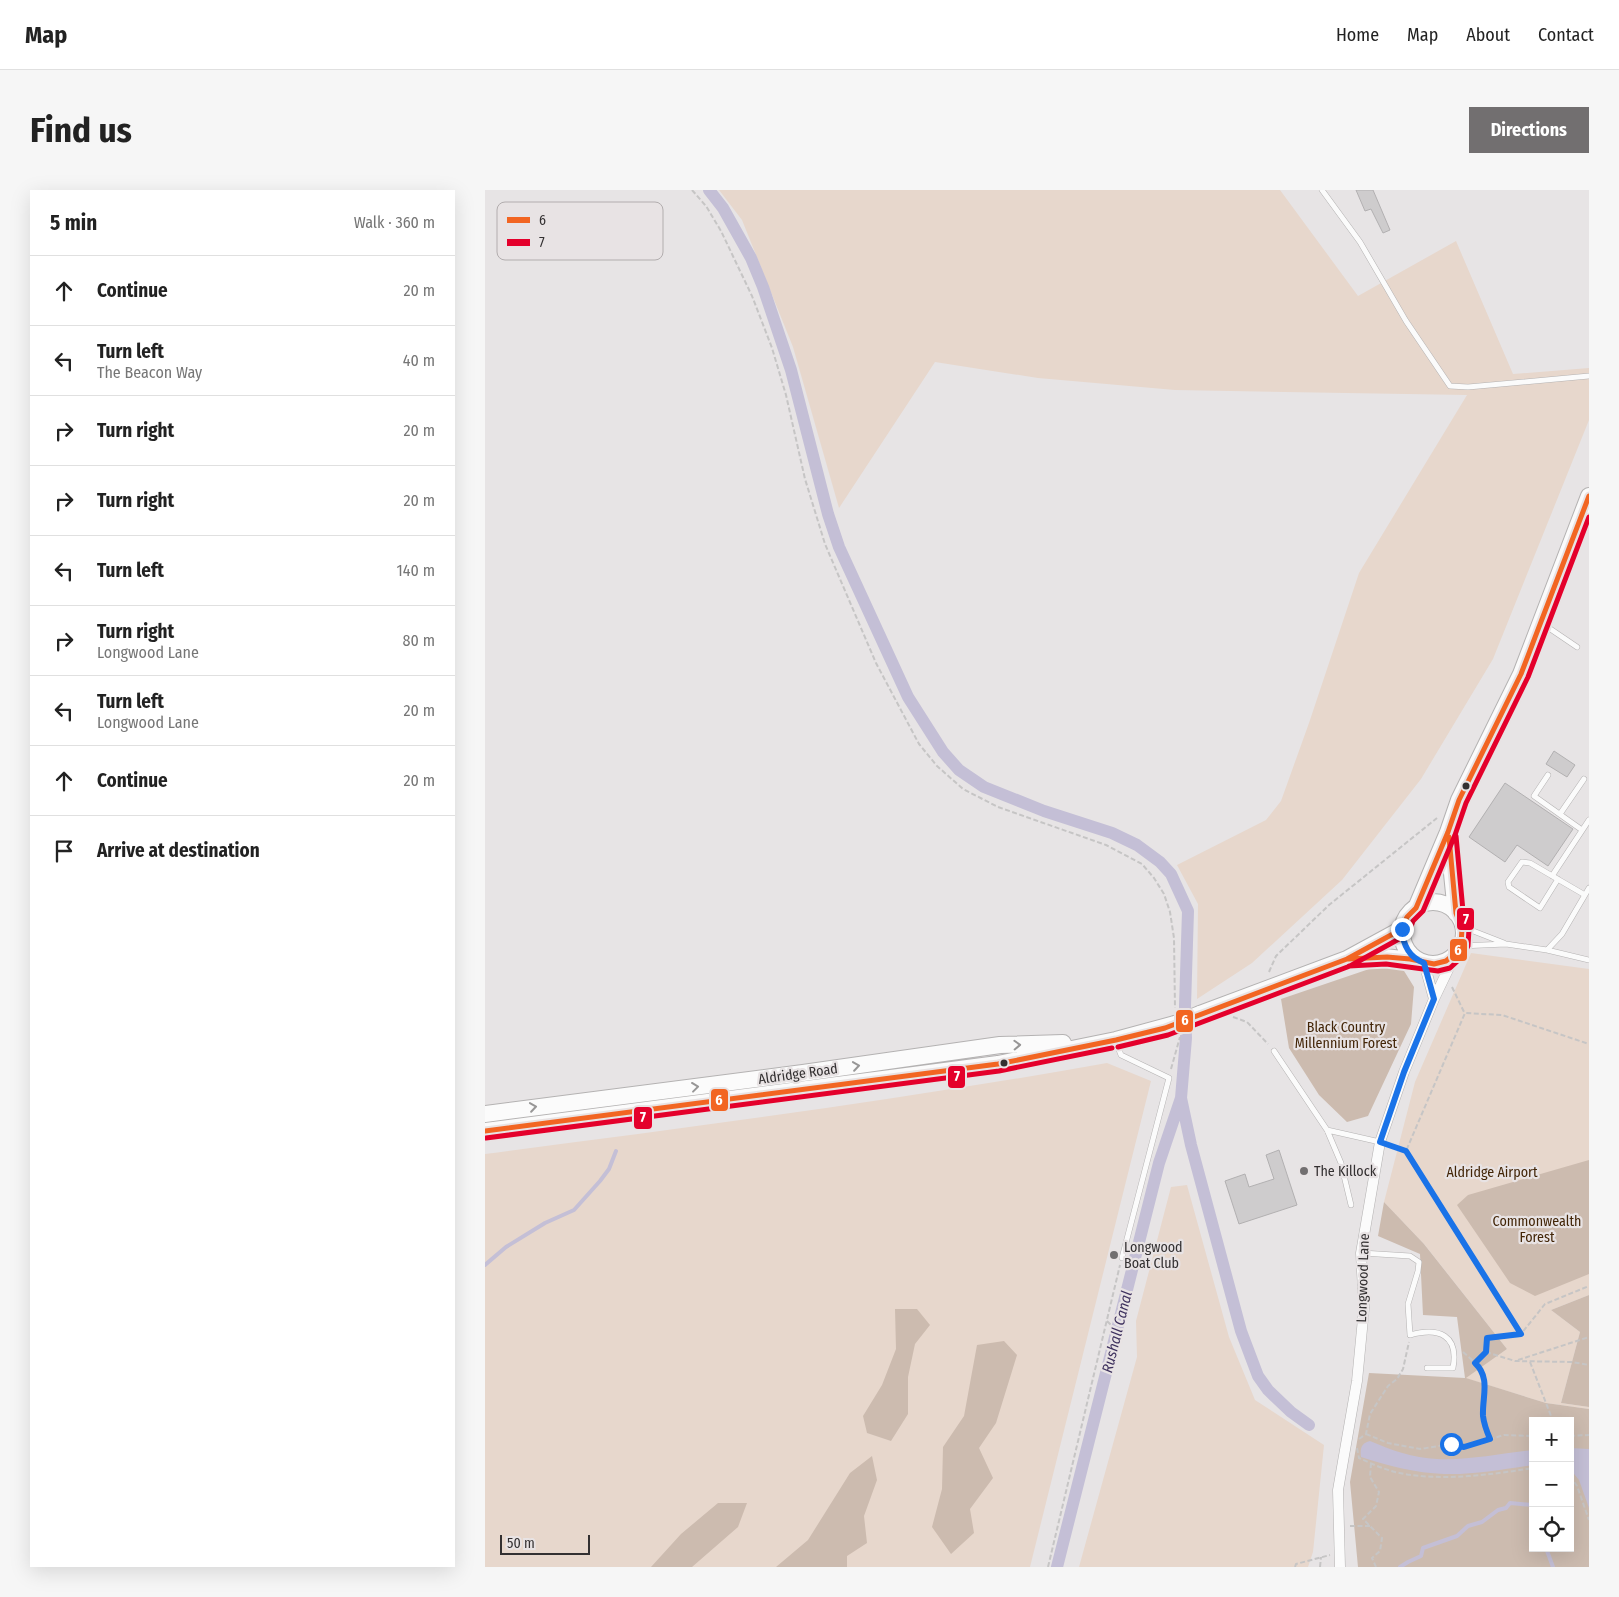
<!DOCTYPE html>
<meta charset="utf-8">
<style>
:root{--surface:#fff;--page:#f6f6f6;--text:#222;--muted:#767676;--line:#e0e0e0;--accent:#726f70}
body{margin:0;font-family:"Fira Sans Condensed",sans-serif;background:var(--page);color:var(--text)}
.controls{position:absolute;right:15px;bottom:15px;display:grid;overflow:hidden;border-radius:0px;box-shadow:0 5px 20px #0002}
.controls button{width:45px;height:45px;display:grid;place-items:center;padding:0;border:0;border-bottom:1px solid var(--line);background:var(--surface);color:var(--text);font:25px sans-serif}
.scale{position:absolute;left:15px;bottom:12px;width:90px;box-sizing:border-box;padding-left:5px;border:2px solid #333031;border-top:0;font-size:14px;line-height:18px;white-space:nowrap;color:#333031;-webkit-text-stroke:4px #e8e3e4;paint-order:stroke}
.stop{position:absolute;width:15px;height:15px;margin:-11px;border:4px solid #1a73e8;border-radius:50%;background:#fff}
.stop.end{background:#1a73e8;border-color:#fff;box-shadow:0 1px 5px #0008}
.list{margin:0;padding:0;list-style:none}
h2{display:flex;justify-content:space-between;align-items:center;height:65px;margin:0;padding:0 20px;font-size:21px}
h2 small{font-size:16px;font-weight:400;color:var(--muted)}
.list li{display:grid;grid-template-columns:32px 1fr auto;gap:15px;align-items:center;box-sizing:border-box;height:70px;padding:0 20px;border-top:1px solid var(--line)}
.list b{display:block;font-size:19px;white-space:nowrap}
.list p{margin:0;font-size:16px;white-space:nowrap;color:var(--muted)}
.list em{font-size:16px;font-style:normal;color:var(--muted)}
.icon{flex:none;width:28px;height:28px;fill:none;stroke:currentColor;stroke-width:2;stroke-linecap:round;stroke-linejoin:round}
.map{position:relative;flex:none;width:1104px;height:1377px;overflow:hidden;border-radius:0px}
header{display:flex;align-items:center;gap:30px;box-sizing:border-box;height:70px;padding:0 25px;background:var(--surface);border-bottom:1px solid var(--line)}
header strong{font-size:24px}
nav{display:flex;gap:28px;margin-inline-start:auto;font-size:18px}
.intro{display:flex;align-items:center;justify-content:space-between;box-sizing:border-box;height:120px;padding:0 30px}
h1{margin:0;font-size:35px}
.button{padding:12px 22px;border-radius:0px;background:var(--accent);color:#fff;font-size:18px;font-weight:700}
main{display:flex;gap:30px;padding:0 30px}
aside{flex:1;background:var(--surface);border-radius:0px;box-shadow:0 5px 20px #0002}
.map>svg:first-child{display:block}
.green{fill:#e7d7cc}
.forest{fill:#ccbbaf;fill-rule:evenodd}
.water{fill:#c4bfd6}
.lines{fill:none;stroke-linecap:round;stroke-linejoin:round}
.stream{stroke:#c4bfd6;stroke-width:4}
.canal{stroke:#c4bfd6;stroke-width:12}
.building{fill:#cecccd;stroke:#b2b0b1}
.lane-casing{stroke:#b4b2b2;stroke-width:6}
.street-casing{stroke:#b4b2b2;stroke-width:11}
.primary-casing{stroke:#b4b2b2;stroke-width:18}
.path{stroke:#c6c5c5;stroke-width:2;stroke-dasharray:5 2.5;stroke-linecap:butt}
.lane{stroke:#fbfbfb;stroke-width:5}
.street{stroke:#fbfbfb;stroke-width:10}
.primary{stroke:#fbfbfb;stroke-width:16}
.primary-bridge-casing{stroke:#b4b2b2;stroke-width:18;stroke-linecap:butt}
.primary-bridge{stroke:#fbfbfb;stroke-width:16}
.bus-1-casing{stroke:#e8e3e4;stroke-width:9}
.bus-2-casing{stroke:#e8e3e4;stroke-width:9}
.bus-1{stroke:#f26522;stroke-width:5}
.bus-2{stroke:#e4002b;stroke-width:5}
.oneway{stroke:#979696}
.route{stroke:#1a73e8;stroke-width:6}
.bus-dot{fill:#333031;stroke:#e8e3e4;stroke-width:2}
.poi-dot{fill:#726f70;stroke:#e8e3e4;stroke-width:2}
.labels{text-anchor:middle;dominant-baseline:central;stroke-width:4.5;stroke-linejoin:round;paint-order:stroke}
.park-label{font-size:14px;fill:#422507;stroke:#e8e3e4}
.street-label{font-size:14px;fill:#333031;stroke:#e8e3e4}
.poi-label{font-size:14px;fill:#333031;stroke:#e8e3e4;text-anchor:start}
.water-label{font-size:15px;font-style:italic;fill:#3d305d;stroke:#e8e3e4}
.key{fill:#e8e3e4;stroke:#b2adae;stroke-width:1}
.key-label{font-size:14px;fill:#333031}
.line-badge{stroke:#e8e3e4;stroke-width:2}
.badge-label{font-size:14px;text-anchor:middle;font-weight:bold;fill:#fff}
</style>
<header>
<strong>Map</strong>
<nav><a>Home</a><a>Map</a><a>About</a><a>Contact</a></nav>
</header>
<div class="intro"><h1>Find us</h1><a class="button">Directions</a></div>
<main>
<aside>
<h2>5 min<small>Walk · 360 m</small></h2>
<ul class="list">
<li><svg class="icon" aria-label="ahead" viewBox="0 0 24 24"><path d="M12 20V5M6 11l6-6 6 6"/></svg><div><b>Continue</b></div><em>20 m</em></li>
<li><svg class="icon" aria-label="left" viewBox="0 0 24 24"><path d="M17 20v-9H6M10 6l-5 5 5 5"/></svg><div><b>Turn left</b><p>The Beacon Way</p></div><em>40 m</em></li>
<li><svg class="icon" aria-label="right" viewBox="0 0 24 24"><path d="M7 20v-9h11M14 6l5 5-5 5"/></svg><div><b>Turn right</b></div><em>20 m</em></li>
<li><svg class="icon" aria-label="right" viewBox="0 0 24 24"><path d="M7 20v-9h11M14 6l5 5-5 5"/></svg><div><b>Turn right</b></div><em>20 m</em></li>
<li><svg class="icon" aria-label="left" viewBox="0 0 24 24"><path d="M17 20v-9H6M10 6l-5 5 5 5"/></svg><div><b>Turn left</b></div><em>140 m</em></li>
<li><svg class="icon" aria-label="right" viewBox="0 0 24 24"><path d="M7 20v-9h11M14 6l5 5-5 5"/></svg><div><b>Turn right</b><p>Longwood Lane</p></div><em>80 m</em></li>
<li><svg class="icon" aria-label="left" viewBox="0 0 24 24"><path d="M17 20v-9H6M10 6l-5 5 5 5"/></svg><div><b>Turn left</b><p>Longwood Lane</p></div><em>20 m</em></li>
<li><svg class="icon" aria-label="ahead" viewBox="0 0 24 24"><path d="M12 20V5M6 11l6-6 6 6"/></svg><div><b>Continue</b></div><em>20 m</em></li>
<li><svg class="icon" aria-label="arrive" viewBox="0 0 24 24"><path d="M6 21V4h12l-3 4 3 4H6"/></svg><div><b>Arrive at destination</b></div></li>
</ul>
</aside>
<div class="map">
<svg width="1104" height="1377" viewBox="0 0 1104 1377">
<rect width="100%" height="100%" fill="#e7e4e5"/>
<path class="green" d="M 234,0 L 795,0 L 873,106 L 971,51 L 1028,184 L 1104,178 L 1104,230 L 1008,469 L 936,589 L 857,690 L 767,773 L 712,809 L 713,714 L 692,675 L 781,630 L 796,611 L 824,533 L 874,383 L 982,205 L 690,200 L 553,188 L 450,172 L 354,318 L 308,157 L 257,30 Z
M 986,763 L 1104,779 L 1104,1105 L 1066,1120 L 1095,1142 L 1076,1213 L 1104,1217 L 1104,1219 L 1061,1213 L 980,1188 L 1022,1159 L 940,1055 L 899,1012 L 930,892 Z
M 622,873 L 666,891 L 545,1377 L 0,1377 L 0,964 C 208,937 415,910 622,873 Z
M 702,995 L 744,1147 L 770,1210 L 839,1255 L 828,1362 L 823,1377 L 594,1377 L 652,1167 L 651,1131 L 686,997 Z"/>
<path class="forest" d="M 893,776 L 916,776 L 929,797 L 926,834 L 883,926 L 862,932 L 834,905 L 804,858 L 796,809 Z
M 1104,970 L 1104,1084 L 1050,1106 L 1025,1093 L 972,1015 L 983,1005 Z
M 899,1012 L 939,1054 L 1022,1159 L 981,1188 L 1061,1213 L 1104,1219 L 1104,1377 L 873,1377 L 865,1292 L 884,1183 L 980,1188 L 972,1127 L 938,1125 L 935,1064 L 893,1046 ZM 1048,1231 L 1085,1231 L 1085,1358 L 1048,1358 Z
M 1104,1105 L 1104,1217 L 1076,1213 L 1095,1142 L 1066,1120 Z
M 410,1119 L 432,1119 L 445,1135 L 430,1154 L 423,1187 L 423,1224 L 406,1251 L 382,1243 L 378,1226 L 397,1195 L 411,1159 Z
M 519,1151 L 532,1165 L 511,1233 L 494,1258 L 508,1288 L 485,1319 L 489,1343 L 466,1364 L 447,1337 L 457,1299 L 458,1257 L 479,1226 L 492,1155 Z
M 387,1266 L 392,1290 L 379,1326 L 382,1353 L 362,1366 L 362,1377 L 291,1377 L 323,1350 L 365,1283 Z
M 233,1313 L 262,1313 L 253,1337 L 207,1377 L 166,1377 L 196,1344 Z"/>
<path class="water" d="M 885,1251 C 906,1260 928,1268 952,1269 C 980,1271 1019,1263 1048,1260 L 1048,1275 C 1019,1279 988,1285 959,1284 C 931,1283 903,1276 876,1267 C 875,1259 876,1253 885,1251 Z
M 1085,1258 L 1104,1259 L 1104,1318 L 1094,1290 L 1085,1279 Z"/>
<g class="lines">
<path class="stream" d="M 0,1075 L 21,1057 L 60,1033 L 89,1020 L 115,991 L 124,979 L 131,961
M 1061,1358 L 1068,1377
M 915,1377 L 923,1372 L 936,1366 L 938,1358 L 972,1346 L 983,1336 L 997,1332 L 1013,1320 L 1021,1318 L 1025,1313 L 1048,1315"/>
<path class="canal" d="M 224,0 L 238,18 L 266,68 L 278,97 L 306,180 L 343,324 L 354,357 L 423,507 L 458,562 L 474,580 L 499,597 L 559,621 L 627,643 L 652,655 L 675,672 L 686,684 L 703,721 L 700,816 L 701,848 L 696,908 L 706,955 L 756,1141 L 773,1186 L 783,1200 L 806,1222 L 824,1235
M 572,1377 L 674,973 L 696,908"/>
</g>
<path class="building" d="M 871,0 L 888,0 L 905,40 L 898,43 L 886,19 L 880,21 Z
M 1069,561 L 1090,575 L 1082,587 L 1061,574 Z
M 1020,593 L 1088,639 L 1063,676 L 1032,655 L 1020,672 L 984,647 Z
M 794,960 L 812,1015 L 754,1034 L 740,991 L 760,984 L 764,997 L 789,989 L 781,965 Z"/>
<g class="lines">
<defs>
<path id="lane" d="M 837,0 L 875,52 L 921,131 L 965,196 L 983,197 L 1104,186
M 1058,434 L 1092,457
M 1063,585 L 1049,606 L 1097,640
M 1075,624 L 1099,589
M 1067,686 L 1104,630
M 1073,689 L 1055,718 L 1024,697 L 1023,692 L 1037,672 L 1045,673 L 1100,705
M 978,737 L 1019,753
M 975,756 L 1021,754 L 1062,760 L 1104,770
M 1062,760 L 1077,744 L 1104,698
M 631,852 L 636,865 L 684,888 L 637,1068
M 789,861 L 842,940 L 856,973 L 866,1015
M 842,940 L 895,952
M 877,1063 L 925,1066 L 934,1072 L 933,1081 L 923,1114 L 925,1145 C 954,1137 974,1145 968,1178 L 942,1178"/>
<path id="street" d="M 939,773 L 949,809
M 855,1377 L 853,1300 L 872,1191 L 879,1118 L 876,1063 L 895,952 L 919,882 L 949,809 L 971,763"/>
<path id="primary" d="M 963,644 L 971,723
M917 743a31 31 0 1 1 62 0a31 31 0 1 1-62 0Z
M 931,718 L 963,642 L 974,610 L 1036,484 L 1104,306
M 868,769 L 900,767 L 933,771
M 715,824 L 862,769 L 917,739
M 0,924 L 318,883 L 515,855 L 578,853
M 0,941 L 513,874 L 631,850 L 690,834"/>
</defs>
<use href="#lane" class="lane-casing"/>
<use href="#street" class="street-casing"/>
<use href="#primary" class="primary-casing"/>
<path class="path" d="M 207,0 L 221,16 L 236,41 L 267,106 L 287,158 L 301,205 L 320,289 L 340,354 L 391,473 L 434,554 L 452,576 L 478,599 L 513,617 L 621,655 L 657,674 L 669,688 L 679,704 L 685,722 L 689,748 L 690,818
M 784,782 L 791,766 L 844,715 L 952,628
M 967,797 L 979,822
M 748,827 L 762,832 L 783,854
M 686,879 L 695,847
M 904,955 L 921,961
M 622,1131 L 628,1137 L 641,1141
M 1036,1144 L 921,961 L 980,823 L 1017,825 L 1104,854
M 978,1162 L 993,1175 L 998,1183 L 1000,1189 L 998,1228 L 1005,1249
M 1001,1162 L 1030,1171 L 1087,1172 L 1104,1175
M 1033,1170 L 1104,1147
M 1045,1172 L 1068,1231
M 990,1173 L 1001,1162 L 1002,1148 L 1036,1144 L 1060,1114 L 1104,1096
M 881,1244 L 903,1253 L 935,1259 L 966,1254 L 979,1257 L 1019,1245 L 1048,1246
M 1085,1246 L 1104,1245
M 874,1249 L 881,1244 L 885,1224 L 903,1196 L 912,1189 L 918,1179 L 924,1152
M 872,1258 L 874,1268 C 885,1273 898,1279 910,1282 C 953,1292 1005,1285 1048,1278
M 886,1273 L 885,1287 L 894,1302 L 891,1316 L 878,1329 L 897,1348 L 895,1361 L 887,1368 L 891,1377
M 1085,1286 L 1092,1296 L 1104,1330
M 865,1336 L 885,1336
M 563,1377 L 635,1075
M 810,1377 L 811,1374 L 845,1365
M 835,1377 L 836,1367"/>
<use href="#lane" class="lane"/>
<use href="#street" class="street"/>
<use href="#primary" class="primary"/>
<defs>
<path id="primary-bridge" d="M 690,834 L 715,824"/>
</defs>
<use href="#primary-bridge" class="primary-bridge-casing"/>
<use href="#primary-bridge" class="primary-bridge"/>
<defs>
<path id="bus-1" d="M 863,769 L 902,767 L 925,769 L 949,774 L 961,771 L 973,761 L 976,754 L 977,739 L 971,723 L 964,647
M 0,941 L 513,874 L 631,850 L 680,838 L 862,769 L 917,739 L 922,727 L 931,718 L 963,642 L 974,610 L 1036,484 L 1104,306"/>
<path id="bus-2" d="M 864,776 L 901,774 L 953,781 L 965,778 L 978,766 L 983,756 L 984,739 L 978,721 L 971,646
M 633,857 L 683,845 L 865,776 L 923,744 L 928,731 L 938,721 L 970,645 L 981,613 L 1043,487 L 1104,327
M 1,948 L 514,881 L 627,858"/>
</defs>
<use href="#bus-1" class="bus-1-casing"/>
<use href="#bus-2" class="bus-2-casing"/>
<use href="#bus-1" class="bus-1"/>
<use href="#bus-2" class="bus-2"/>
</g>
<defs><path id="oneway-chevron" d="M-2-3.5L2.5 0L-2 3.5" fill="none" stroke-width="1.6" stroke-linecap="round" stroke-linejoin="round" transform="scale(1.25)"/></defs>
<g class="oneway">
<use href="#oneway-chevron" transform="translate(532 855) rotate(-2)"/>
<use href="#oneway-chevron" transform="translate(371 876) rotate(-8)"/>
<use href="#oneway-chevron" transform="translate(210 897) rotate(-7)"/>
<use href="#oneway-chevron" transform="translate(48 917) rotate(-8)"/>
</g>
<g class="lines">
<path class="route" d="M 917,739 C 918,756 924,767 939,773 L 949,809 L 919,882 L 895,952 L 921,961 L 1036,1144 L 1002,1148 L 1001,1162 L 990,1173 C 1006,1188 997,1207 998,1226 C 999,1235 1002,1242 1005,1249 L 979,1257 L 966,1254"/>
</g>
<g class="bus-dot">
<circle cx="981" cy="596" r="4.5"/>
<circle cx="519" cy="873" r="4.5"/>
</g>
<g class="poi-dot">
<circle cx="819" cy="981" r="5"/>
<circle cx="629" cy="1065" r="5"/>
</g>
<g class="labels">
<g class="park-label">
<text x="861" y="837">Black Country<tspan x="861" dy="16">Millennium Forest</tspan></text>
<text x="1007" y="982">Aldridge Airport</text>
<text x="1052" y="1031">Commonwealth<tspan x="1052" dy="16">Forest</tspan></text>
</g>
<g class="street-label">
<text transform="translate(313 884) rotate(-8)">Aldridge Road</text>
<text transform="translate(878 1088) rotate(-88)">Longwood Lane</text>
</g>
<g class="poi-label">
<text x="829" y="981">The Killock</text>
<text x="639" y="1057">Longwood<tspan x="639" dy="16">Boat Club</tspan></text>
</g>
<g class="water-label">
<text transform="translate(632 1142) rotate(-76)">Rushall Canal</text>
</g>
</g>
<rect x="12" y="12" width="166" height="58" rx="8" class="key"/>
<rect x="22" y="27" width="23" height="6" fill="#f26522"/>
<rect x="22" y="49" width="23" height="7" fill="#e4002b"/>
<g class="key-label">
<text x="54" y="35">6</text>
<text x="54" y="57">7</text>
</g>
<g class="line-badge">
<rect x="971" y="717" width="19" height="24" rx="5" fill="#e4002b"/>
<rect x="964" y="748" width="19" height="24" rx="5" fill="#f26522"/>
<rect x="690" y="819" width="19" height="24" rx="5" fill="#f26522"/>
<rect x="462" y="875" width="19" height="24" rx="5" fill="#e4002b"/>
<rect x="225" y="898" width="19" height="24" rx="5" fill="#f26522"/>
<rect x="148" y="916" width="20" height="24" rx="5" fill="#e4002b"/>
</g>
<g class="badge-label">
<text x="981" y="734">7</text>
<text x="973" y="765">6</text>
<text x="700" y="835">6</text>
<text x="472" y="891">7</text>
<text x="234" y="915">6</text>
<text x="158" y="932">7</text>
</g>
</svg>
<div class="controls">
<button>+</button>
<button>−</button>
<button><svg class="icon" aria-label="locate" viewBox="0 0 24 24"><circle cx="12" cy="12" r="6"/><path d="M12 2v4M12 18v4M2 12h4M18 12h4"/></svg></button>
</div>
<div class="scale">50 m</div>
<div class="stop" style="left:966px;top:1254px"></div>
<div class="stop end" style="left:917px;top:739px"></div>
</div>
</main>
